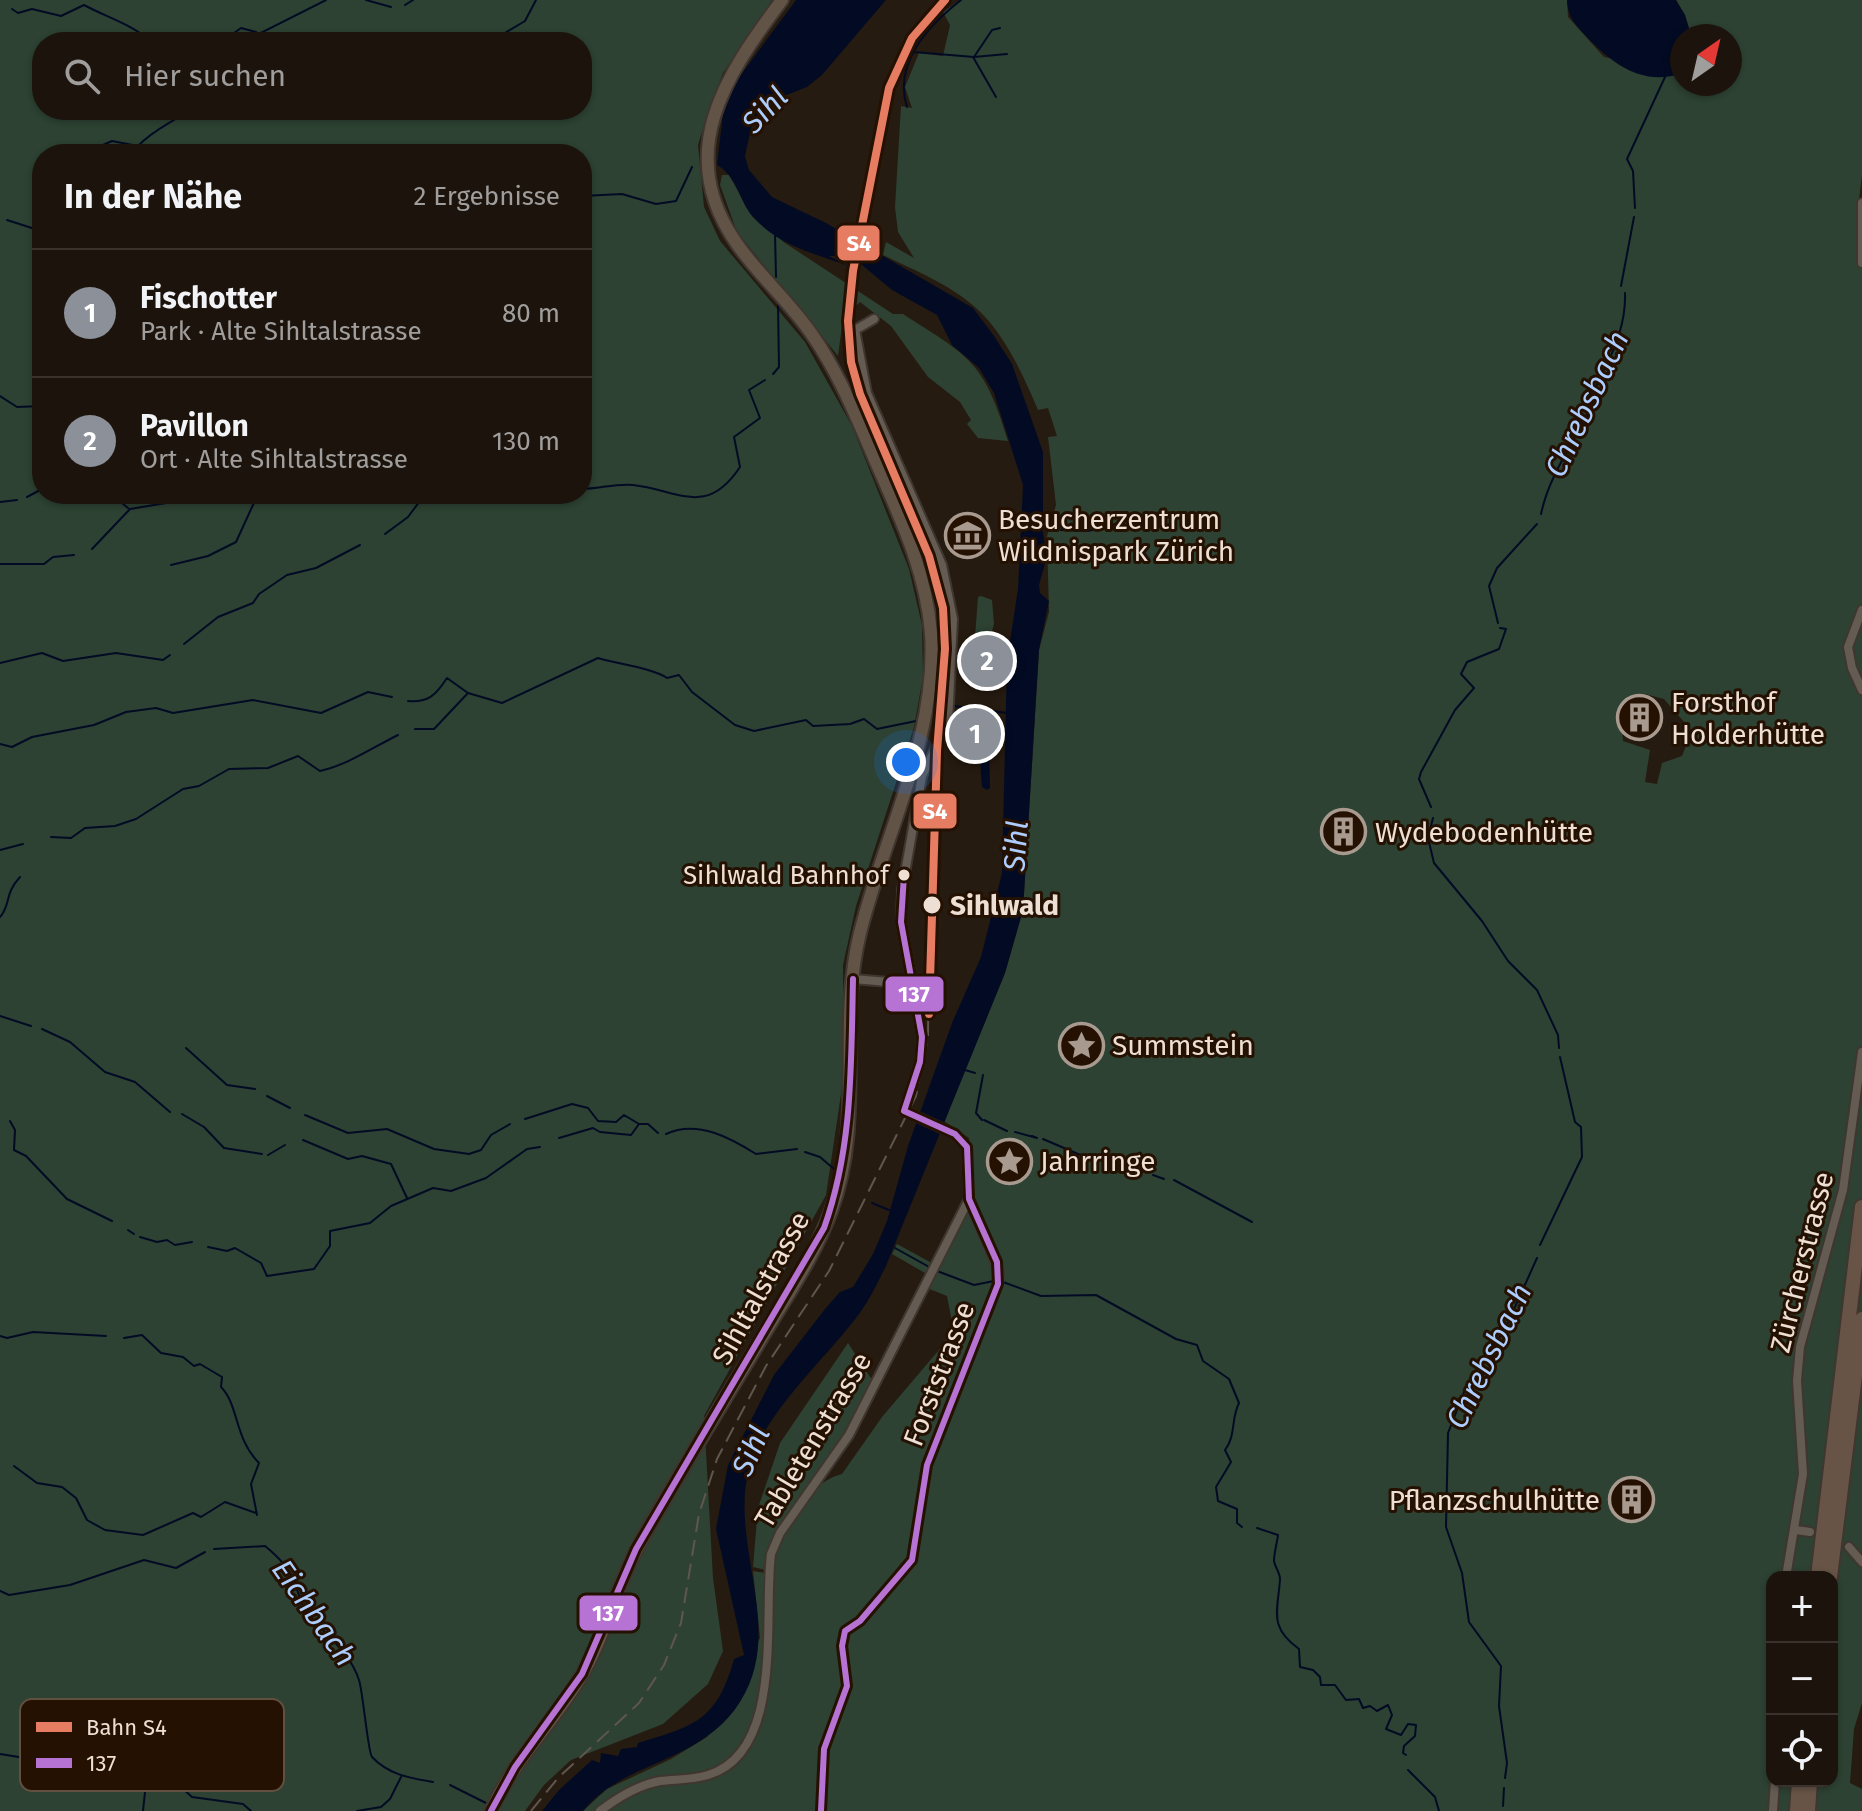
<!DOCTYPE html>
<html lang="de">
<meta charset="utf-8">
<style>
:root{--surface:#1c140c;--page:#29211a;--text:#f1f3f6;--muted:#a09e9d;--line:#3a332d;--accent:#8c9099}
body{margin:0;font-family:"Fira Sans",sans-serif;background:var(--page);color:var(--text)}
.controls{position:absolute;right:24px;bottom:24px;display:grid;overflow:hidden;border-radius:16px;box-shadow:0 2px 6px #0004}
.controls button{width:72px;height:72px;display:grid;place-items:center;padding:0;border:0;border-bottom:2px solid var(--line);background:var(--surface);color:var(--text);font:40px sans-serif}
.compass{position:absolute;left:1670px;top:24px;width:72px;height:72px;border-radius:50%;background:var(--surface);box-shadow:0 2px 6px #0004;rotate:34deg}
.you{position:absolute;left:906px;top:762px;width:28px;height:28px;margin:-20px;border:6px solid #fff;border-radius:50%;background:#1a73e8;box-shadow:0 0 0 12px #1a73e833}
.badge{display:grid;place-items:center;width:52px;height:52px;border-radius:50%;background:var(--accent);color:#fff;font-size:26px;font-weight:700}
.pin{position:absolute;translate:-50% -50%;border:4px solid #fff;box-shadow:0 2px 8px #0006}
.list{margin:0;padding:0;list-style:none}
h2{display:flex;justify-content:space-between;align-items:center;height:104px;margin:0;padding:0 32px;font-size:34px}
h2 small{font-size:26px;font-weight:400;color:var(--muted)}
.list li{display:grid;grid-template-columns:52px 1fr auto;gap:24px;align-items:center;box-sizing:border-box;height:128px;padding:0 32px;border-top:2px solid var(--line)}
.list b{display:block;font-size:30px;white-space:nowrap}
.list p{margin:0;font-size:26px;white-space:nowrap;color:var(--muted)}
.list em{font-size:26px;font-style:normal;color:var(--muted)}
.icon{flex:none;width:44px;height:44px;fill:none;stroke:currentColor;stroke-width:2;stroke-linecap:round;stroke-linejoin:round}
.map{position:relative;flex:none;width:1862px;height:1811px;overflow:hidden}
.search{position:absolute;background:var(--surface);box-shadow:0 2px 6px #0004;left:32px;top:32px;width:560px;height:88px;display:flex;align-items:center;gap:20px;box-sizing:border-box;padding:0 28px;border-radius:32px;color:var(--muted);font-size:30px}
.panel{position:absolute;background:var(--surface);box-shadow:0 2px 6px #0004;left:32px;top:144px;width:560px;height:360px;border-radius:32px}
.map>svg:first-child{display:block}
.green{fill:#2d4233;fill-rule:evenodd}
.water{fill:#030b24}
.lines{fill:none;stroke-linecap:round;stroke-linejoin:round}
.stream{stroke:#030b24;stroke-width:2}
.street-casing{stroke:#3f362f;stroke-width:12}
.primary-casing{stroke:#3f362f;stroke-width:16}
.highway-casing{stroke:#3f362f;stroke-width:18}
.street{stroke:#645b53;stroke-width:8}
.primary{stroke:#625347;stroke-width:12}
.highway{stroke:#675447;stroke-width:14}
.rail{stroke:#5f564f;stroke-width:2;stroke-dasharray:16 8;stroke-linecap:butt}
.bus-1-casing{stroke:#251101;stroke-width:12}
.bus-1{stroke:#b673d3;stroke-width:6}
.rail-1-casing{stroke:#251101;stroke-width:14}
.rail-1{stroke:#e67d63;stroke-width:8}
.bus-dot{fill:#eedfd4;stroke:#251101;stroke-width:3}
.labels{text-anchor:middle;dominant-baseline:central;stroke-width:6;stroke-linejoin:round;paint-order:stroke}
.bus-label{font-size:26px;fill:#eedfd4;stroke:#251101;text-anchor:end}
.poi-label{font-size:28px;fill:#eedfd4;stroke:#251101;text-anchor:start}
.stop-label{font-size:28px;font-weight:bold;fill:#eedfd4;stroke:#251101;text-anchor:start}
.street-label{font-size:28px;fill:#eedfd4;stroke:#251101}
.water-label{font-size:30px;font-style:italic;fill:#accdfd;stroke:#251101}
.key{fill:#251101;stroke:#614f40;stroke-width:2}
.key-label{font-size:22px;fill:#eedfd4}
.line-badge{stroke:#251101;stroke-width:3}
.badge-label{font-size:22px;text-anchor:middle;font-weight:bold;fill:#fff}
</style>
<div class="map">
<svg width="1862" height="1811" viewBox="0 0 1862 1811">
<rect width="100%" height="100%" fill="#261b10"/>
<path class="green" d="M 0,0 L 772,0 L 723,73 L 710,106 L 698,145 L 704,207 L 720,241 L 805,342 L 852,426 L 909,569 L 922,625 L 923,677 L 914,727 L 856,906 L 843,965 L 844,1074 L 826,1195 L 704,1416 L 713,1578 L 723,1651 L 708,1684 L 663,1724 L 571,1760 L 544,1785 L 525,1811 L 0,1811 ZM 42,42 L 582,42 L 582,110 L 42,110 ZM 42,154 L 582,154 L 582,494 L 42,494 Z
M 960,0 L 1567,0 L 1568,17 L 1604,57 L 1682,73 L 1682,84 L 1730,84 L 1730,36 L 1691,36 L 1685,15 L 1676,0 L 1862,0 L 1862,175 L 1858,208 L 1862,219 L 1862,1703 L 1854,1729 L 1850,1783 L 1862,1789 L 1862,1811 L 583,1811 L 607,1789 L 671,1759 L 707,1737 L 760,1638 L 753,1571 L 772,1574 C 777,1539 804,1483 842,1474 L 882,1417 L 944,1344 L 952,1322 L 947,1296 L 927,1288 L 932,1277 L 892,1254 L 897,1244 L 939,1267 L 975,1199 L 969,1138 L 944,1121 L 1005,973 L 1023,910 L 1039,650 L 1049,612 L 1047,536 L 1056,505 L 1048,437 L 1057,436 L 1048,408 L 1038,410 C 1023,375 1005,334 976,308 C 951,285 914,270 883,255 L 886,242 L 914,258 L 898,232 L 895,207 L 901,106 L 912,108 L 905,87 L 919,53 L 943,56 L 950,25 L 943,12 ZM 1645,694 L 1664,699 L 1692,731 L 1682,756 L 1662,763 L 1657,784 L 1645,782 L 1650,750 L 1623,741 L 1621,716 L 1628,696 ZM 1772,1577 L 1832,1577 L 1832,1781 L 1772,1781 Z
M 722,175 L 729,175 L 753,217 L 785,243 L 893,314 L 903,314 C 970,357 984,361 1008,441 L 978,438 L 967,424 L 971,420 L 960,402 L 928,377 L 891,326 L 860,302 L 843,318 L 838,356 L 737,232 L 720,185 Z
M 981,596 L 992,600 L 994,624 L 989,642 L 975,637 L 978,597 Z
M 848,1343 L 874,1383 L 847,1435 L 777,1536 L 766,1570 L 753,1567 L 758,1508 L 780,1443 Z"/>
<path class="water" d="M 796,0 L 886,0 L 822,75 L 807,87 L 774,100 L 752,124 L 745,156 L 749,170 L 772,197 L 826,223 L 973,308 L 994,336 L 1012,364 L 1043,452 L 1043,532 L 1047,557 L 1039,585 L 1040,593 L 1049,601 L 1039,650 L 1023,910 L 1005,973 L 886,1266 C 878,1282 870,1299 859,1314 C 825,1360 766,1410 750,1465 C 727,1544 787,1628 740,1702 C 701,1764 624,1760 583,1811 L 542,1811 L 559,1790 L 592,1760 L 600,1763 L 601,1753 L 618,1756 L 621,1749 L 637,1747 L 638,1743 C 694,1726 717,1721 734,1659 L 744,1655 L 716,1529 L 728,1465 L 774,1375 L 825,1309 L 840,1292 L 853,1287 L 873,1254 L 887,1221 L 908,1146 L 952,1023 L 981,957 L 1002,873 L 1007,661 L 1018,589 L 1023,485 L 994,393 L 979,368 L 952,345 L 937,315 L 892,290 L 862,265 L 838,256 L 829,256 L 848,266 C 814,253 779,246 753,217 C 739,201 737,176 717,165 L 723,114 L 737,80 Z
M 1567,0 L 1676,0 L 1685,15 L 1691,35 L 1682,36 L 1682,73 C 1644,87 1612,64 1587,37 C 1575,24 1568,18 1567,0 Z
M 978,737 L 989,738 L 990,788 L 987,790 L 982,787 Z"/>
<g class="lines">
<path class="stream" d="M 366,0 L 391,7
M 405,5 L 413,0
M 12,9 L 18,13 L 32,9 L 61,16 L 84,5 C 106,17 134,25 151,42
M 191,42 L 226,39 L 241,28 L 256,32
M 243,42 L 326,0
M 490,42 L 525,21 L 536,0
M 914,52 L 974,57 L 1007,54
M 973,57 L 996,97
M 974,57 L 992,30 L 1000,28
M 907,107 C 893,63 928,26 961,0
M 96,148 L 112,141 L 138,146 C 154,129 170,124 189,110
M 582,196 L 622,194 L 656,204 L 676,201 L 692,167
M 1635,208 L 1633,171 L 1627,159 L 1665,77
M 7,220 L 38,230 L 42,236
M 775,234 L 776,277
M 1621,286 L 1634,217
M 773,374 L 779,367 L 778,304
M 0,396 L 17,407 L 42,406
M 582,489 C 598,489 617,483 633,485 C 679,490 706,518 740,467 L 734,437 L 760,418 L 749,390 L 765,380
M 81,494 L 116,498 L 128,508
M 27,497 L 42,489
M 0,502 L 17,500
M 1541,514 C 1549,475 1574,443 1590,408 C 1595,397 1595,383 1602,373 C 1616,348 1626,322 1625,293
M 1052,530 L 1056,531
M 1061,530 L 1088,531 L 1123,522
M 385,534 L 408,517 L 425,494
M 92,549 L 130,509 L 172,502 L 183,494
M 0,564 L 44,564 L 53,557 L 74,555
M 171,565 L 208,556 L 236,542 L 258,494
M 1498,623 L 1489,586 L 1497,568 L 1537,524
M 184,644 L 218,617 L 253,603 L 259,594 L 287,575 L 316,568 L 360,545
M 0,663 L 42,653 L 63,661 L 116,653 L 163,660 L 170,655
M 408,701 C 428,703 436,695 447,678 L 468,693 L 502,703 L 598,658 C 617,664 652,668 667,678 L 679,675 L 692,692 L 735,725 L 754,731 L 806,720 L 813,726 L 850,724 L 864,719 L 877,729 L 916,721
M 954,706 L 1007,713
M 415,729 L 434,729 L 468,693
M 0,744 L 12,747 L 32,737 L 94,725 L 126,712 L 156,708 L 173,713 L 253,700 L 321,713 L 368,692 L 392,697
M 1431,807 L 1419,779 L 1421,772 L 1455,710 L 1474,688 L 1461,674 L 1467,662 L 1499,649 L 1506,629 L 1500,628
M 1433,818 L 1428,838 L 1434,863 L 1482,921 L 1508,961 L 1537,990 L 1558,1035 L 1559,1048
M 51,837 L 71,838 L 85,828 L 115,826 L 136,819 L 183,789 L 199,786 L 229,769 L 268,768 L 298,756 L 320,771 C 347,765 372,748 398,735
M 0,850 L 23,844
M 0,917 C 11,905 4,894 20,877
M 0,1016 L 31,1026
M 42,1029 L 70,1042 L 105,1072 L 135,1082 L 170,1112
M 186,1048 L 227,1085 L 255,1089
M 965,1070 L 975,1073
M 267,1096 L 290,1108
M 182,1114 L 204,1127 L 224,1148 L 262,1154
M 305,1115 L 348,1133 L 387,1129 L 434,1149 L 469,1154 L 481,1150 L 491,1135 L 510,1124
M 525,1119 L 572,1104 L 588,1108 L 598,1121 L 616,1122 L 624,1115 L 639,1124
M 982,1120 L 976,1113 L 983,1075
M 984,1120 L 1007,1131
M 10,1121 L 15,1130 L 14,1150 L 26,1156 L 67,1199 L 112,1221
M 1015,1132 L 1037,1138 L 1032,1136
M 666,1134 C 698,1119 732,1139 756,1154 L 797,1149
M 559,1138 L 593,1128 L 600,1132 L 631,1135 L 639,1124 L 648,1124 L 658,1133
M 1043,1139 L 1078,1154 L 1140,1171
M 303,1140 L 348,1159 L 362,1156 L 391,1164 L 407,1198
M 805,1152 L 820,1157 L 834,1169
M 268,1155 L 285,1145
M 1153,1175 L 1164,1179
M 1174,1180 L 1252,1222
M 872,1203 L 889,1210
M 128,1230 L 134,1234
M 140,1237 L 157,1242 L 167,1240 L 175,1245 L 192,1242
M 1540,1245 L 1582,1157 L 1581,1127 L 1575,1122 L 1560,1057
M 208,1247 L 227,1251 L 235,1248 L 261,1263 L 267,1276 L 314,1269 L 330,1246 L 330,1231 L 370,1223 L 391,1206 L 433,1188 L 451,1191 L 486,1178 L 527,1149 L 540,1147
M 895,1248 L 931,1268
M 937,1271 L 974,1285 L 994,1281
M 1003,1282 L 1041,1296 L 1096,1295 L 1176,1339 L 1197,1345 L 1203,1361 L 1229,1379 L 1239,1403 C 1231,1418 1236,1436 1225,1450 L 1231,1462 L 1216,1487 L 1218,1501 L 1237,1509 L 1237,1523 L 1242,1527
M 0,1336 L 7,1338 L 33,1332 L 106,1336
M 124,1338 L 142,1335 L 161,1353 L 183,1357 L 194,1366 L 200,1364 L 222,1377 L 221,1387 C 239,1405 234,1438 259,1463 L 251,1484 L 257,1515
M 14,1466 L 37,1483 L 62,1487 L 76,1498 L 87,1520 L 105,1530 L 143,1535 L 193,1513 L 201,1517 L 225,1502 L 256,1513
M 1257,1528 L 1278,1535 C 1277,1543 1274,1553 1274,1561 C 1275,1567 1280,1573 1280,1579 C 1278,1611 1268,1627 1299,1649 L 1300,1667 L 1313,1670 L 1320,1677 L 1321,1685 L 1335,1685 L 1346,1700 L 1359,1699 L 1363,1708 L 1370,1706 L 1377,1711 L 1388,1705 L 1392,1715 L 1386,1729 L 1401,1735 L 1408,1724 L 1416,1725 L 1415,1736 L 1404,1746 L 1403,1753 L 1406,1755
M 214,1549 L 265,1546 C 276,1555 287,1565 293,1578 C 298,1589 300,1604 307,1613 C 326,1636 349,1650 359,1680 C 363,1692 368,1753 372,1757 C 389,1775 410,1778 433,1782
M 0,1591 L 9,1595 L 70,1585 L 144,1560 L 176,1568 L 205,1552
M 0,1754 L 25,1758 L 40,1749 L 91,1759 L 96,1764 L 114,1765 L 130,1785 L 145,1791 L 171,1778 L 192,1797 L 243,1804 L 251,1811
M 1408,1770 L 1435,1797 L 1439,1811
M 1505,1778 L 1507,1763 L 1499,1706 L 1501,1666 L 1469,1622 L 1462,1573 L 1446,1527 L 1448,1433 L 1466,1387 L 1505,1329 L 1537,1258
M 450,1785 L 488,1804
M 1503,1806 L 1504,1788
M 143,1811 L 145,1792
M 357,1811 L 381,1807 L 390,1799 L 401,1777"/>
<defs>
<path id="street" d="M 1862,203 L 1862,263
M 1862,610 L 1848,647 L 1852,668 L 1862,690
M 853,979 L 912,984
M 1796,1530 L 1810,1532
M 1849,1547 L 1862,1562
M 1786,1577 L 1803,1474 L 1797,1381 L 1800,1347 L 1843,1190 L 1862,1052
M 600,1811 C 617,1798 638,1785 660,1781 C 676,1779 692,1780 708,1775 C 785,1752 763,1617 771,1554 L 780,1533 L 849,1435 L 969,1199
M 821,1811 L 824,1749 L 847,1686 L 842,1646 L 845,1631 L 860,1621 L 912,1560 L 927,1465 L 998,1284 L 999,1272 L 969,1199 L 967,1147 L 955,1134 L 904,1111 L 920,1062 L 922,1037 L 901,922 L 902,890 L 922,776 L 948,723 L 953,619 L 942,565 L 867,393 L 855,330 L 874,319
M 1773,1811 L 1775,1781"/>
<path id="primary" d="M 491,1811 C 513,1761 552,1724 580,1678 C 606,1635 616,1585 641,1541 C 680,1471 723,1403 764,1334 C 788,1294 815,1255 831,1211 C 865,1121 837,1025 860,933 C 884,835 938,736 931,633 C 926,571 900,517 876,462 C 857,419 840,375 813,336 C 791,303 760,277 737,244 C 673,153 725,76 782,0"/>
<path id="highway" d="M 1818,1577 L 1862,1207
M 1830,1577 L 1862,1319
M 1797,1811 L 1799,1781
M 1808,1811 L 1810,1781"/>
</defs>
<use href="#street" class="street-casing"/>
<use href="#primary" class="primary-casing"/>
<use href="#highway" class="highway-casing"/>
<use href="#street" class="street"/>
<use href="#primary" class="primary"/>
<use href="#highway" class="highway"/>
<path class="rail" d="M 531,1811 L 558,1778 L 639,1703 L 664,1665 L 681,1623 L 699,1514 L 717,1459 L 766,1366 L 829,1271 L 916,1096 L 928,1037 L 930,834 L 937,760"/>
<defs>
<path id="bus-1" d="M 904,875 L 901,922 L 922,1037 L 920,1062 L 904,1111
M 491,1811 L 515,1767 L 582,1674 L 636,1549 L 824,1228 C 853,1147 851,1064 853,979
M 821,1811 L 824,1749 L 847,1686 L 842,1646 L 845,1631 L 860,1621 L 912,1560 L 927,1465 L 998,1284 L 997,1262 L 969,1199 L 967,1147 L 955,1134 L 904,1111"/>
</defs>
<use href="#bus-1" class="bus-1-casing"/>
<use href="#bus-1" class="bus-1"/>
<defs>
<path id="rail-1" d="M 929,1014 L 937,751 L 945,649 L 943,608 L 929,556 L 860,394 L 851,362 L 848,321 L 853,271 L 889,88 L 912,38 L 945,0"/>
</defs>
<use href="#rail-1" class="rail-1-casing"/>
<use href="#rail-1" class="rail-1"/>
</g>
<defs>
<symbol id="museum-ring" viewBox="-11 -11 22 22"><circle r="9.5" fill="#251101" stroke="#a89a8f" stroke-width="1.5"/><path d="M0-6L6-3V-2H-6V-3ZM-5-1h2V3h-2ZM-1-1h2V3h-2ZM3-1h2V3H3ZM-6 4H6V6H-6Z" fill="#a89a8f"/></symbol>
<symbol id="building-ring" viewBox="-11 -11 22 22"><circle r="9.5" fill="#251101" stroke="#a89a8f" stroke-width="1.5"/><path d="M-4-6H4V6H1V3H-1V6H-4ZM-2.5-4.3h1.7v1.8h-1.7ZM.8-4.3h1.7v1.8H.8ZM-2.5-1h1.7V.8h-1.7ZM.8-1h1.7V.8H.8Z" fill="#a89a8f"/></symbol>
<symbol id="sight-ring" viewBox="-11 -11 22 22"><circle r="9.5" fill="#251101" stroke="#a89a8f" stroke-width="1.5"/><path d="M0-6L1.8-2.2L6-1.7L2.9 1.2L3.7 5.4L0 3.3L-3.7 5.4L-2.9 1.2L-6-1.7L-1.8-2.2Z" fill="#a89a8f"/></symbol>
</defs>
<g fill-rule="evenodd">
<use href="#museum-ring" x="942" y="510" width="51" height="51"/>
<use href="#building-ring" x="1614" y="692" width="51" height="51"/>
<use href="#building-ring" x="1318" y="806" width="51" height="51"/>
<use href="#sight-ring" x="1056" y="1020" width="51" height="51"/>
<use href="#sight-ring" x="984" y="1136" width="51" height="51"/>
<use href="#building-ring" x="1606" y="1474" width="51" height="51"/>
</g>
<g class="bus-dot">
<circle cx="904" cy="875" r="7"/>
<circle cx="932" cy="905" r="10"/>
</g>
<g class="labels">
<g class="bus-label">
<text x="889" y="875">Sihlwald Bahnhof</text>
</g>
<g class="poi-label">
<text x="998" y="519">Besucherzentrum<tspan x="998" dy="32">Wildnispark Zürich</tspan></text>
<text x="1671" y="702">Forsthof<tspan x="1671" dy="32">Holderhütte</tspan></text>
<text x="1375" y="832">Wydebodenhütte</text>
<text x="1112" y="1045">Summstein</text>
<text x="1040" y="1161">Jahrringe</text>
<text x="1600" y="1500" text-anchor="end">Pflanzschulhütte</text>
</g>
<g class="stop-label">
<text x="950" y="905">Sihlwald</text>
</g>
<g class="street-label">
<text transform="translate(1802 1262) rotate(-76)">Zürcherstrasse</text>
<text transform="translate(761 1288) rotate(-61)">Sihltalstrasse</text>
<text transform="translate(939 1374) rotate(-69)">Forststrasse</text>
<text transform="translate(813 1440) rotate(-59)">Tabletenstrasse</text>
</g>
<g class="water-label">
<text transform="translate(765 110) rotate(-46)">Sihl</text>
<text transform="translate(1587 404) rotate(-65)">Chrebsbach</text>
<text transform="translate(1016 846) rotate(-86)">Sihl</text>
<text transform="translate(1489 1356) rotate(-64)">Chrebsbach</text>
<text transform="translate(751 1451) rotate(-66)">Sihl</text>
<text transform="translate(314 1613) rotate(55)">Eichbach</text>
</g>
</g>
<rect x="20" y="1699" width="264" height="92" rx="12" class="key"/>
<rect x="36" y="1722" width="36" height="10" fill="#e67d63"/>
<rect x="36" y="1758" width="36" height="10" fill="#b673d3"/>
<g class="key-label">
<text x="86" y="1735">Bahn S4</text>
<text x="86" y="1771">137</text>
</g>
<g class="line-badge">
<rect x="836" y="224" width="45" height="38" rx="8" fill="#e67d63"/>
<rect x="912" y="792" width="46" height="38" rx="8" fill="#e67d63"/>
<rect x="884" y="975" width="61" height="38" rx="8" fill="#b673d3"/>
<rect x="578" y="1594" width="61" height="38" rx="8" fill="#b673d3"/>
</g>
<g class="badge-label">
<text x="859" y="251">S4</text>
<text x="935" y="819">S4</text>
<text x="914" y="1002">137</text>
<text x="608" y="1621">137</text>
</g>
</svg>
<div class="controls">
<button>+</button>
<button>−</button>
<button><svg class="icon" aria-label="locate" viewBox="0 0 24 24"><circle cx="12" cy="12" r="6"/><path d="M12 2v4M12 18v4M2 12h4M18 12h4"/></svg></button>
</div>
<svg class="compass" viewBox="-18 -18 36 36"><path d="M0-13l5 13h-10z" fill="#e53935"/><path d="M0 13l5-13h-10z" fill="#a09e9d"/></svg>
<div class="you"></div>
<div class="pin badge" style="left:975px;top:734px">1</div>
<div class="pin badge" style="left:987px;top:661px">2</div>
<div class="search"><svg class="icon" aria-label="search" viewBox="0 0 24 24"><circle cx="10" cy="10" r="6"/><path d="M15 15l6 6"/></svg>Hier suchen</div>
<section class="panel">
<h2>In der Nähe<small>2 Ergebnisse</small></h2>
<ul class="list">
<li><span class="badge">1</span><div><b>Fischotter</b><p>Park · Alte Sihltalstrasse</p></div><em>80 m</em></li>
<li><span class="badge">2</span><div><b>Pavillon</b><p>Ort · Alte Sihltalstrasse</p></div><em>130 m</em></li>
</ul>
</section>
</div>
